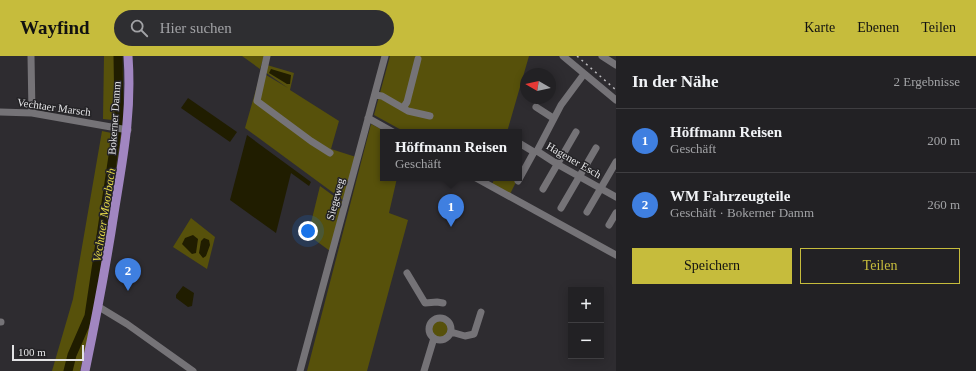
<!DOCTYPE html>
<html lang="de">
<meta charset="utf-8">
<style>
:root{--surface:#222124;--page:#2e2e31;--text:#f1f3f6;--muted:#a2a3a6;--line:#3f3e41;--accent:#c6bc3c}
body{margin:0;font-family:Georgia,serif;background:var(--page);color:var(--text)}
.controls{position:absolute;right:12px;bottom:12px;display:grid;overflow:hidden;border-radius:0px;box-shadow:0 2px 10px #0003}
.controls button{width:36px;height:36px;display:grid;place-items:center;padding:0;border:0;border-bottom:1px solid var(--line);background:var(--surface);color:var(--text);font:20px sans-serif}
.compass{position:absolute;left:520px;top:12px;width:36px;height:36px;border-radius:50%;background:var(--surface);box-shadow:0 2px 10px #0003;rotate:279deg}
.scale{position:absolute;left:12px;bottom:10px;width:72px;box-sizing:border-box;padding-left:4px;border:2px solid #e3e3e5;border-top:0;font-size:11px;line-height:14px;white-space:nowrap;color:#e3e3e5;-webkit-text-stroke:3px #242326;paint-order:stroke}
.you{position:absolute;left:308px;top:175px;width:14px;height:14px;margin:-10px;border:3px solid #fff;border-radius:50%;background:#1a73e8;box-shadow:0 0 0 6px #1a73e833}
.badge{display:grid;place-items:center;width:26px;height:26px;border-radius:50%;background:var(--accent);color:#fff;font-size:13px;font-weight:700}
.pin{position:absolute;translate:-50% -33px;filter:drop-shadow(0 1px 2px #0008)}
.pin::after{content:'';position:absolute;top:21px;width:14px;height:12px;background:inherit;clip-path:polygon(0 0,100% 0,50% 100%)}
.popup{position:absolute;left:380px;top:73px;width:142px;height:52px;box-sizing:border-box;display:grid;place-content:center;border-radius:0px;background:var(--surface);filter:drop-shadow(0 1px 3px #0005);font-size:13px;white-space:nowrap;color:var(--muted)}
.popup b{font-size:15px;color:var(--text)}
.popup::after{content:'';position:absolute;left:50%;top:100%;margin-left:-8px;border:8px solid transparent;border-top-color:var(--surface)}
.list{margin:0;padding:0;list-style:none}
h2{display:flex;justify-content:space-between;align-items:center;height:52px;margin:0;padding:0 16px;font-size:17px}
h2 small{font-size:13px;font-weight:400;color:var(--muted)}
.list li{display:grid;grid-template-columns:26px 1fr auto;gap:12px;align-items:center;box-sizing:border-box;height:64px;padding:0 16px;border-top:1px solid var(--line)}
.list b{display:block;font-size:15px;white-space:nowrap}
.list p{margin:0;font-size:13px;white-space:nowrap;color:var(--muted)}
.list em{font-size:13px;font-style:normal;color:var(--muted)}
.actions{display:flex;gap:8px;padding:12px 16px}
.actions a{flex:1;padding:9px 0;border:1px solid var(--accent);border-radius:0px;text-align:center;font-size:14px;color:var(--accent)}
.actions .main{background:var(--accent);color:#111}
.icon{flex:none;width:22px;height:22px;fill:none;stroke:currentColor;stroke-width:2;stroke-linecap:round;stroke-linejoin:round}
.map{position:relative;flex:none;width:616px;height:315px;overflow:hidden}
header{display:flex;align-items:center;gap:24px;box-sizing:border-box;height:56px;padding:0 20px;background:var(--accent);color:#111}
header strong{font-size:19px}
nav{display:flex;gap:22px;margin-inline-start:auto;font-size:14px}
.search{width:280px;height:36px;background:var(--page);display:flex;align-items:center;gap:10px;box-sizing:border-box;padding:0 14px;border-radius:22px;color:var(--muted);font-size:15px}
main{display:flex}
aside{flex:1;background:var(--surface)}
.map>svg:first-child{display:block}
.green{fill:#57510b}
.water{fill:#201d00}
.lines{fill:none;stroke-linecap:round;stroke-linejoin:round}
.river{stroke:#201d00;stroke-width:9}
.minor{stroke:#757377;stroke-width:7}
.major{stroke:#a186c1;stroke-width:9}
.rail{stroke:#bbbabd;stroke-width:1.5;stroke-dasharray:2 4;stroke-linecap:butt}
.labels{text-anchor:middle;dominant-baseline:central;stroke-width:3;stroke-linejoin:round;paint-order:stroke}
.street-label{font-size:11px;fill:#e3e3e5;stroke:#242326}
.water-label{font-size:12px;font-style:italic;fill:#e3d746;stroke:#242326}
</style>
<header>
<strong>Wayfind</strong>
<div class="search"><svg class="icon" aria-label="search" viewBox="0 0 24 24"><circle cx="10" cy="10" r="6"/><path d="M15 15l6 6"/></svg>Hier suchen</div>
<nav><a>Karte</a><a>Ebenen</a><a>Teilen</a></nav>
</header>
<main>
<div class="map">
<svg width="616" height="315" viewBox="0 0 616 315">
<rect width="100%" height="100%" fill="#2e2c30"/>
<path class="green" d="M 104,0 L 121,0 L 123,19 L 122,65 L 103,63 Z
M 242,0 L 264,0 L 260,13 Z
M 390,0 L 529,0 L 507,76 L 405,76 L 374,59 Z
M 267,9 L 294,17 L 290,34 L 339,65 L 331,93 L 356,101 L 343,144 L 245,72 L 261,16 L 288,32 L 265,16 Z
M 371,68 L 387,76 L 383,76 L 383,122 L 397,122 L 389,157 L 408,164 L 367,315 L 307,315 Z
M 102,75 L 121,79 L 93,260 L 80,315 L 52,315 L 73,243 Z
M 495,122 L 518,122 L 510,138 L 492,128 Z
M 320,130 L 342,146 L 330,195 L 308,179 Z
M 191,162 L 215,181 L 207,213 L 173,191 Z
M432 273a8 8 0 1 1 16 0a8 8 0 1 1-16 0Z"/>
<path class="water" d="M 271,13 L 291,19 L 290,28 L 287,28 L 269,17 Z
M 188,42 L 237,76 L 230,86 L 181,52 Z
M 247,79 L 311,126 L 309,130 L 291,117 L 276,177 L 230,144 Z
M 193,179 L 198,183 L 196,197 L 192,198 L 182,188 L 185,182 Z
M 204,182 L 209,184 L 210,189 L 206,200 L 203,202 L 199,197 L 201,185 Z
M 183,230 L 194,237 L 192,250 L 188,251 L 176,242 L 176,239 Z"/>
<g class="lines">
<path class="river" d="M 68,315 L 72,299 L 89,260 L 119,60 L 118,0"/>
<path class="minor" d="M 31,0 L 32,57
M 267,0 L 257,45 L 311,85 L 330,97
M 563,0 L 616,44
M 602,0 L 616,9
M 584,18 L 561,49 L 537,95 L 557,108 L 616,141
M 375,39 L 382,40 L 408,55 L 430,60
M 536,51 L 553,62
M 403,52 L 407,46 L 418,3
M 0,56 L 32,57 L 128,74
M 368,62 L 393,76
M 519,87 L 534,96
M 476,122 L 616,199
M 518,125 L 534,96 L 537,95
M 543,133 L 576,76
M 561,152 L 596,92
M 587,156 L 616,106
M 609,169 L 616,157
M 407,217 L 425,247 L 437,246 L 443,247
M 99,251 L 127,268 L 193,315
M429 273a11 11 0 1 1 22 0a11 11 0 1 1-22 0Z
M 0,266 L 1,266
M 451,276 L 465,280 L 474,278 L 481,256
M 300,315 L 385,0
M 424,315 L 434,282"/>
<path class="major" d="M 85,315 C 96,262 106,210 114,157 C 123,101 132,57 128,0"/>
<path class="rail" d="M 577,0 L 616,34"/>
</g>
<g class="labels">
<g class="street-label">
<text transform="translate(54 51) rotate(8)">Vechtaer Marsch</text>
<text transform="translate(114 62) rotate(-86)">Bokerner Damm</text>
<text transform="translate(574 104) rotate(30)">Hagener Esch</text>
<text transform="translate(335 143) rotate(-75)">Siegeweg</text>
</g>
<g class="water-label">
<text transform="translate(104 159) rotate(-81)">Vechtaer Moorbach</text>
</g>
</g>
</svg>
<div class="controls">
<button>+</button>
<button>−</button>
</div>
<svg class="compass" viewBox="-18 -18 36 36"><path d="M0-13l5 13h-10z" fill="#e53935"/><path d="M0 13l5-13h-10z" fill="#a2a3a6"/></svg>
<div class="scale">100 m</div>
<div class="you"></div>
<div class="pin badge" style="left:451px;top:171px;background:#3f7fe0">1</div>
<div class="popup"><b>Höffmann Reisen</b>Geschäft</div>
<div class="pin badge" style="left:128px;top:235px;background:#3f7fe0">2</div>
</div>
<aside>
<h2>In der Nähe<small>2 Ergebnisse</small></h2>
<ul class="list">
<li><span class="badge" style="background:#3f7fe0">1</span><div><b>Höffmann Reisen</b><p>Geschäft</p></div><em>200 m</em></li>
<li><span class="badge" style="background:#3f7fe0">2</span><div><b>WM Fahrzeugteile</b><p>Geschäft · Bokerner Damm</p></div><em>260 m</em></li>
</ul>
<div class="actions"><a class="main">Speichern</a><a>Teilen</a></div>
</aside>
</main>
